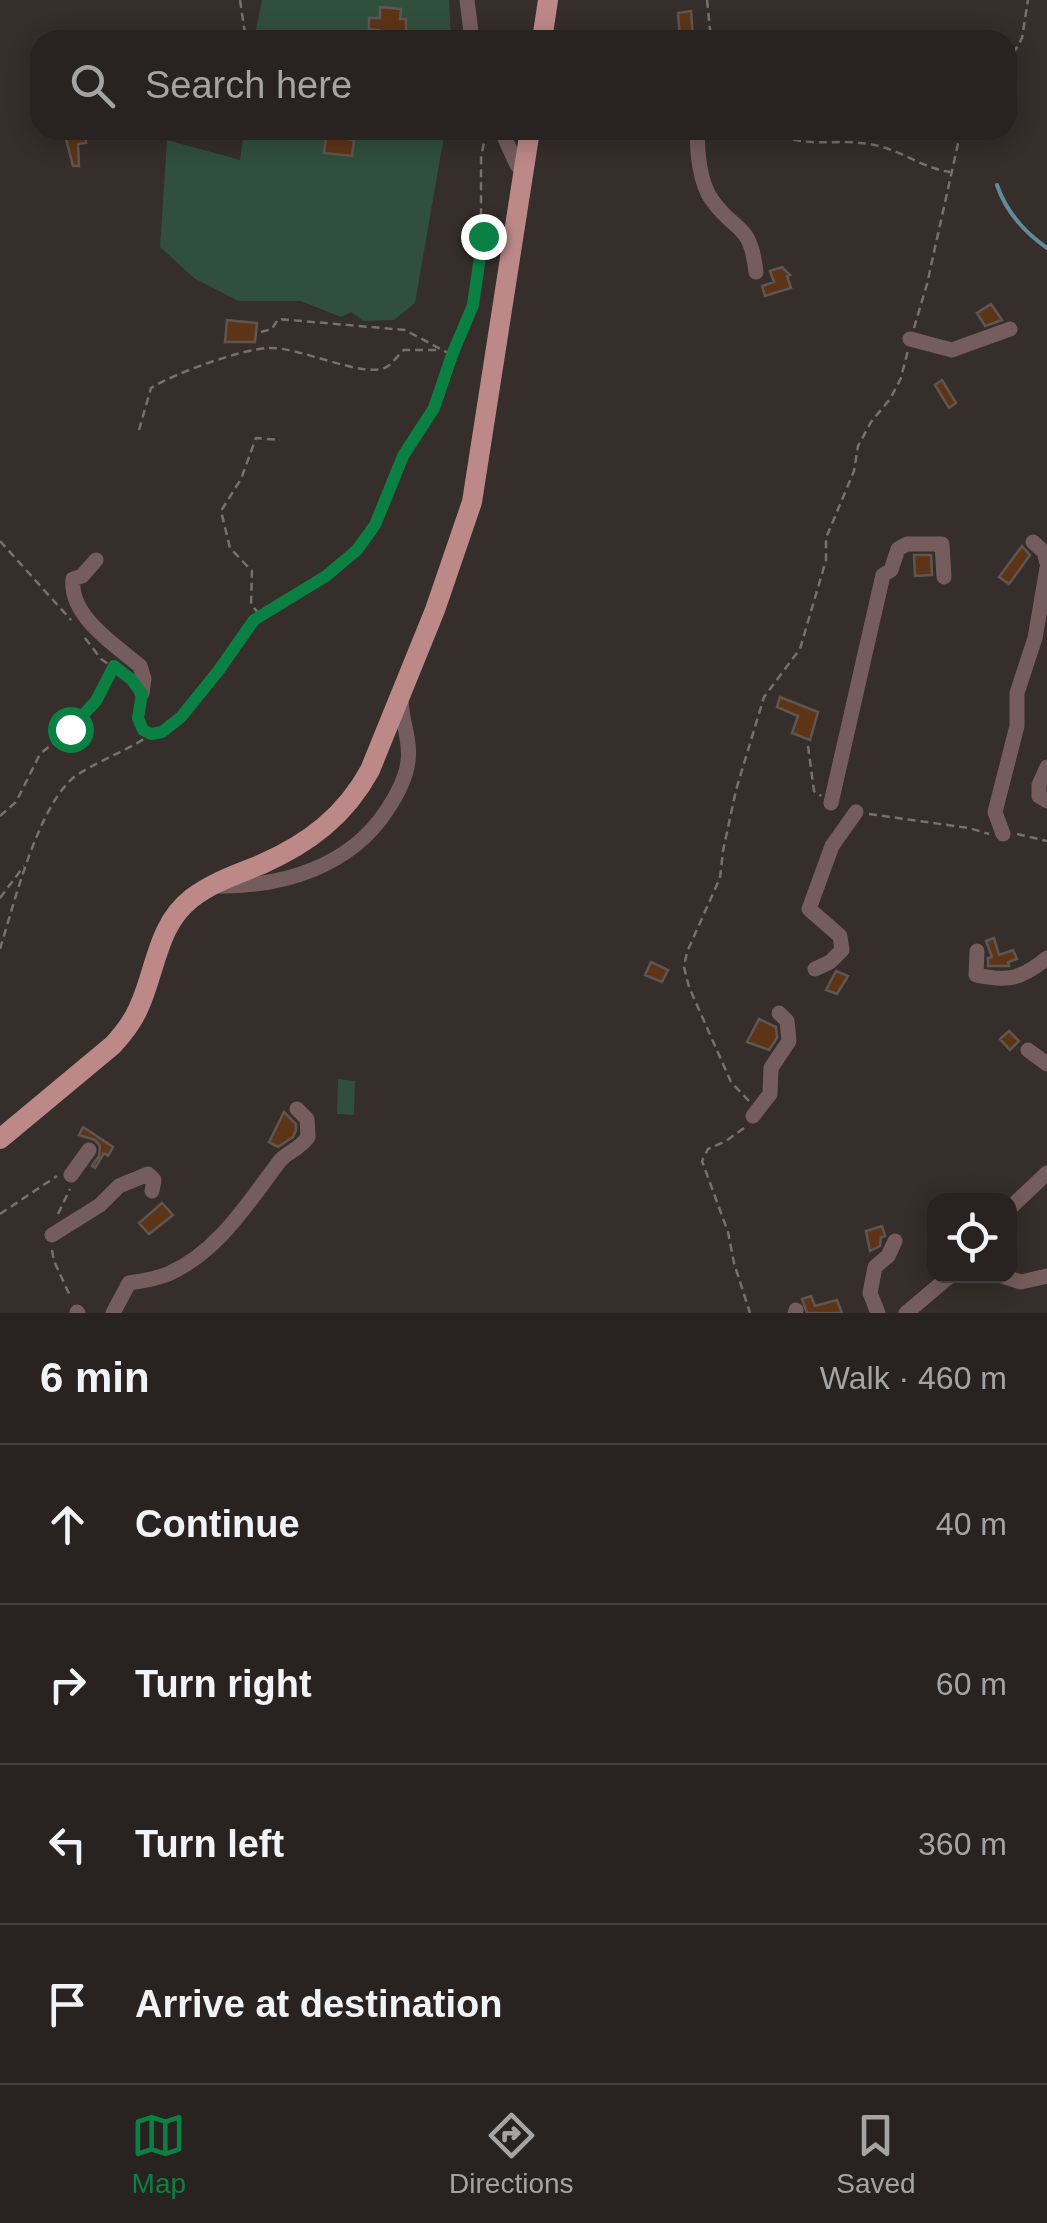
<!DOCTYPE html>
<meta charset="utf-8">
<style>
:root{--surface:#282220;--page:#302a29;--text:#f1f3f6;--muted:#a5a4a5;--line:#443f3e;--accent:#0b8043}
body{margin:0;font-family:Helvetica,sans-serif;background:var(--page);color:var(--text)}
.controls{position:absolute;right:30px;bottom:30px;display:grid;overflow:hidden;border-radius:20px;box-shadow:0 5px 25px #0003}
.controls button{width:90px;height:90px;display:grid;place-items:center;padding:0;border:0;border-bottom:2px solid var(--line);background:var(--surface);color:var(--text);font:50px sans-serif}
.stop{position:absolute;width:30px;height:30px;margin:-22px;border:8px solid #0b8043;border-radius:50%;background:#fff}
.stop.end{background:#0b8043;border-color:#fff;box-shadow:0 2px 10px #0008}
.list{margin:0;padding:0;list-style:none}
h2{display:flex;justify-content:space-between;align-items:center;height:130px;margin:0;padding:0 40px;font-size:42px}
h2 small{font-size:32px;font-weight:400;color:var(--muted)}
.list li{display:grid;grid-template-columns:65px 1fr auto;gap:30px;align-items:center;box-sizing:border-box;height:160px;padding:0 40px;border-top:2px solid var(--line)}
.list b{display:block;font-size:38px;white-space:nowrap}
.list em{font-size:32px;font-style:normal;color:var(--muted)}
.icon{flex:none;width:55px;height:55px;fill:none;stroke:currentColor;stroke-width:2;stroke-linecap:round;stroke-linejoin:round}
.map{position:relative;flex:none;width:1047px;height:1313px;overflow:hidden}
.search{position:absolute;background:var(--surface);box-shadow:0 5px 25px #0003;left:30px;right:30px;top:30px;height:110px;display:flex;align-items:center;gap:25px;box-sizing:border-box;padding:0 35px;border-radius:30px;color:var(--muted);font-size:38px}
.sheet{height:770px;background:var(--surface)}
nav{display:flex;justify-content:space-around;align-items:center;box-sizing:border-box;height:140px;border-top:2px solid var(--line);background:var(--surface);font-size:28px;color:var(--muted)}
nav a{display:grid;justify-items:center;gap:5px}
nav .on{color:var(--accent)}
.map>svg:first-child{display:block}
.green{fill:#314f3d}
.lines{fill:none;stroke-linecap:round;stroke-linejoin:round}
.stream{stroke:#618a9a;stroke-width:4}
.building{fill:#5e3417;stroke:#5e5652;stroke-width:2.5}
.path{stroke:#77716d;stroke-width:2.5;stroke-dasharray:8 5;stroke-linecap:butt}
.minor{stroke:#765d5d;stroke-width:15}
.major{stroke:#bc8988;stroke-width:20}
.route{stroke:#0b8043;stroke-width:12}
</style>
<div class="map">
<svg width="1047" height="1313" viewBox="0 0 1047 1313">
<rect width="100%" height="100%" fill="#352e2a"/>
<path class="green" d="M 262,0 L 449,0 L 451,40 L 254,40 Z
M 244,130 L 445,130 L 415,303 L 394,320 L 363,321 L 351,312 L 341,317 L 301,301 L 238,301 L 194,278 L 160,247 L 167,140 L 240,160 Z
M 338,1079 L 355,1081 L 354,1115 L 337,1114 Z"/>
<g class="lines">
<path class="stream" d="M 997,185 C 1006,212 1023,231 1047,248"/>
</g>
<path class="building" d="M 380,7 L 401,9 L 400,19 L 406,19 L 406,32 L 398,32 L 398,40 L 378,40 L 379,30 L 369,29 L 369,18 L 380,18 Z
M 691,11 L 693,37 L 680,38 L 678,13 Z
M 78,130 L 85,130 L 86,143 L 78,144 L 79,166 L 73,166 L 64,131 Z
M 326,136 L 354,140 L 352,156 L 324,153 Z
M 782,267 L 790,275 L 787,276 L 791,288 L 765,296 L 762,286 L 774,282 L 770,271 Z
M 991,304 L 1002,320 L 985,326 L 977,313 Z
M 227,320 L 257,323 L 255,342 L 225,342 Z
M 942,380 L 956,403 L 949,408 L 935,385 Z
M 1022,546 L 1030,555 L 1009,584 L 999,577 Z
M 914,555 L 931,555 L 932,575 L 915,576 Z
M 780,697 L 818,712 L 810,740 L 792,733 L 798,716 L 777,707 Z
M 994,938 L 999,955 L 1013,950 L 1017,959 L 1008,962 L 1009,966 L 988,966 L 988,958 L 992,957 L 986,941 Z
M 651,962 L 668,970 L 662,982 L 645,975 Z
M 836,971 L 848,976 L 837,994 L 826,990 Z
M 759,1019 L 776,1027 L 777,1038 L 769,1050 L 747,1042 Z
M 1009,1031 L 1019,1041 L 1010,1050 L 1000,1039 Z
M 284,1112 L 296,1124 L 296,1130 L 293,1137 L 278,1147 L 269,1142 Z
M 83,1127 L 113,1147 L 108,1156 L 104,1153 L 95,1168 L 92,1166 L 99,1156 L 100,1146 L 95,1140 L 79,1135 Z
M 162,1203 L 173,1215 L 149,1234 L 139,1223 Z
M 882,1226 L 885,1236 L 881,1237 L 880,1246 L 870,1251 L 866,1231 Z
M 811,1296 L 815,1306 L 837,1300 L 842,1313 L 807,1313 L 802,1299 Z"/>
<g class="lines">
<path class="path" d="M 240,0 L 246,40
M 707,0 L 711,40
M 1007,65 L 1022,38 L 1028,0
M 769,130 C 803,150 833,138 869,144 C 899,148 921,168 950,172
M 95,135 L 112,135 L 117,130
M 914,328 L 927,284 L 961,130
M 261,332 L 272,329 L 278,319 L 405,330 L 450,354
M 139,430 L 151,388 C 175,373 239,350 268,348 C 300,346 367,381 388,366 C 393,363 398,355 404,350 L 441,350
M 0,541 L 71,620
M 259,614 L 251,604 L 252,571 L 230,548 L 221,511 L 241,479 L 256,438 L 280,440
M 85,638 L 101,659 L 131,679
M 140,708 L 138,718 L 143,729 L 151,734 L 162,732 L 181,717 L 219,670 L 254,620 L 326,576 L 357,550 L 375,525 L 403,456 L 435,408 L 451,355 L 473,305 L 481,267 L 481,156 L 487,130
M 808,746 L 814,791 L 821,796
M 869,814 L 969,828 L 989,834
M 0,816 L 16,802 L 40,754 L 71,729 L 96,701 L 113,668
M 1017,834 L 1047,841
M 0,898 L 24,866
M 0,949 C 14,904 39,801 77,775 C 101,759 128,751 151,734
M 749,1101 L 731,1082 L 689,987 L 684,967 L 687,952 L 720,878 L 723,851 L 736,790 L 764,697 L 800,649 L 826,560 L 826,538 L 854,471 L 858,446 L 871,422 L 890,399 L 901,378 L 908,350
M 744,1128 L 726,1141 L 708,1149 L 702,1161 L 728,1232 L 734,1263 L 750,1313
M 0,1214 L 57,1176
M 58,1214 L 70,1189
M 52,1250 L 54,1261 L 71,1298"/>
<path class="minor" d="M 467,0 L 472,40
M 501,130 L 517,165 L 524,169
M 698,130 C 696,149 700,184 712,200 C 736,234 750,221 756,272
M 910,339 L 952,350 L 1010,329
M 1033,542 L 1044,552 L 1047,563
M 96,560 L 82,576 L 73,579 C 69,616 115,645 140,666 L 144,679 L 142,693
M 1047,767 L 1039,785 L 1039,796 L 1047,801
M 831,803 L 883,575 L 891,570 L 898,549 L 907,544 L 942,544 L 944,577
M 1003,834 L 995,812 L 1017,726 L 1017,693 L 1035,638 L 1047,568
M 217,886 C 282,887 350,867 387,810 C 397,795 406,779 408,761 C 411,739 401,720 401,699
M 977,951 L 976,975 C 1009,982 1021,979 1047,958
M 815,969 L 830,962 L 842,950 L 840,936 L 809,909 L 832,846 L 856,812
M 1028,1050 L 1047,1064
M 753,1116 L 770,1094 L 771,1068 L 789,1041 L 787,1021 L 779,1013
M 71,1175 L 89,1150
M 1010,1208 L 1047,1173
M 52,1235 L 100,1205 L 119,1186 L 148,1174 L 154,1180 L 152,1191
M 1002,1276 L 1021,1282 L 1047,1276
M 77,1312 L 78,1313
M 113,1313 L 129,1283 C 141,1281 156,1279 168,1274 C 218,1252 247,1204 279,1162 C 286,1152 298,1151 308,1137 L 307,1119 L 297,1109
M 795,1313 L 796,1310
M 878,1313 L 870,1293 L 875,1267 L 888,1256 L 895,1241
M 906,1313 L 950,1276"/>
<path class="major" d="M 542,40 L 548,0
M 0,1139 L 113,1045 C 124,1033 133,1022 139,1007 C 156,970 157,925 192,898 C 213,882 238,874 262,864 C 309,843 345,816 370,770 L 435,610 L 472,502 L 530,130"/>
</g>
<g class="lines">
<path class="route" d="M 70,729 L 96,701 L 114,666 L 132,680 L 142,694 L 138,718 L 143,730 L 151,734 L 162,732 L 181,717 L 219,670 L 254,620 L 326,576 L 357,550 L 375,525 L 403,456 L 434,408 L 452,355 L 473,305 L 483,236"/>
</g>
</svg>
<div class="controls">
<button><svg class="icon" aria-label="locate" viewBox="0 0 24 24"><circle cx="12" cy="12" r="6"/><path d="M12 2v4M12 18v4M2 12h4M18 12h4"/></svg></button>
</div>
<div class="stop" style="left:70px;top:729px"></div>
<div class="stop end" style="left:483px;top:236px"></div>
<div class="search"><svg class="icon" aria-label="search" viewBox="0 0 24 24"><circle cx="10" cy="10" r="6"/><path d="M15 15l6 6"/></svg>Search here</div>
</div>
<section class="sheet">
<h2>6 min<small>Walk · 460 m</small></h2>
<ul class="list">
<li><svg class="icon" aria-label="ahead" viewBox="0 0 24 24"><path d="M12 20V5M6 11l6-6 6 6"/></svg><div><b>Continue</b></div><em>40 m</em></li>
<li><svg class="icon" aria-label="right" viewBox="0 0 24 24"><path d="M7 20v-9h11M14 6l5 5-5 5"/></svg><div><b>Turn right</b></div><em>60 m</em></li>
<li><svg class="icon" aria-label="left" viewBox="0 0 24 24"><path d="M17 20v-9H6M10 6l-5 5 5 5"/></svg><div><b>Turn left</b></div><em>360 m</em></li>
<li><svg class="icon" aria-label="arrive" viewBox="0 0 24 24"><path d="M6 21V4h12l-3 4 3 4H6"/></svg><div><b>Arrive at destination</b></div></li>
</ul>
</section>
<nav>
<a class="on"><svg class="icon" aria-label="map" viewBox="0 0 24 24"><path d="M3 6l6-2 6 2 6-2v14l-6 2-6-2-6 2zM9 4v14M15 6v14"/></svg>Map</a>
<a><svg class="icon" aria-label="directions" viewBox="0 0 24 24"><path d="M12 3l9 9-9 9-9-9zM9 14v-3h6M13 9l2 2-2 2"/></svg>Directions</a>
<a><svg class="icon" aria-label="saved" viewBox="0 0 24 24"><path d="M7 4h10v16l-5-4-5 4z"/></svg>Saved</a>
</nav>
